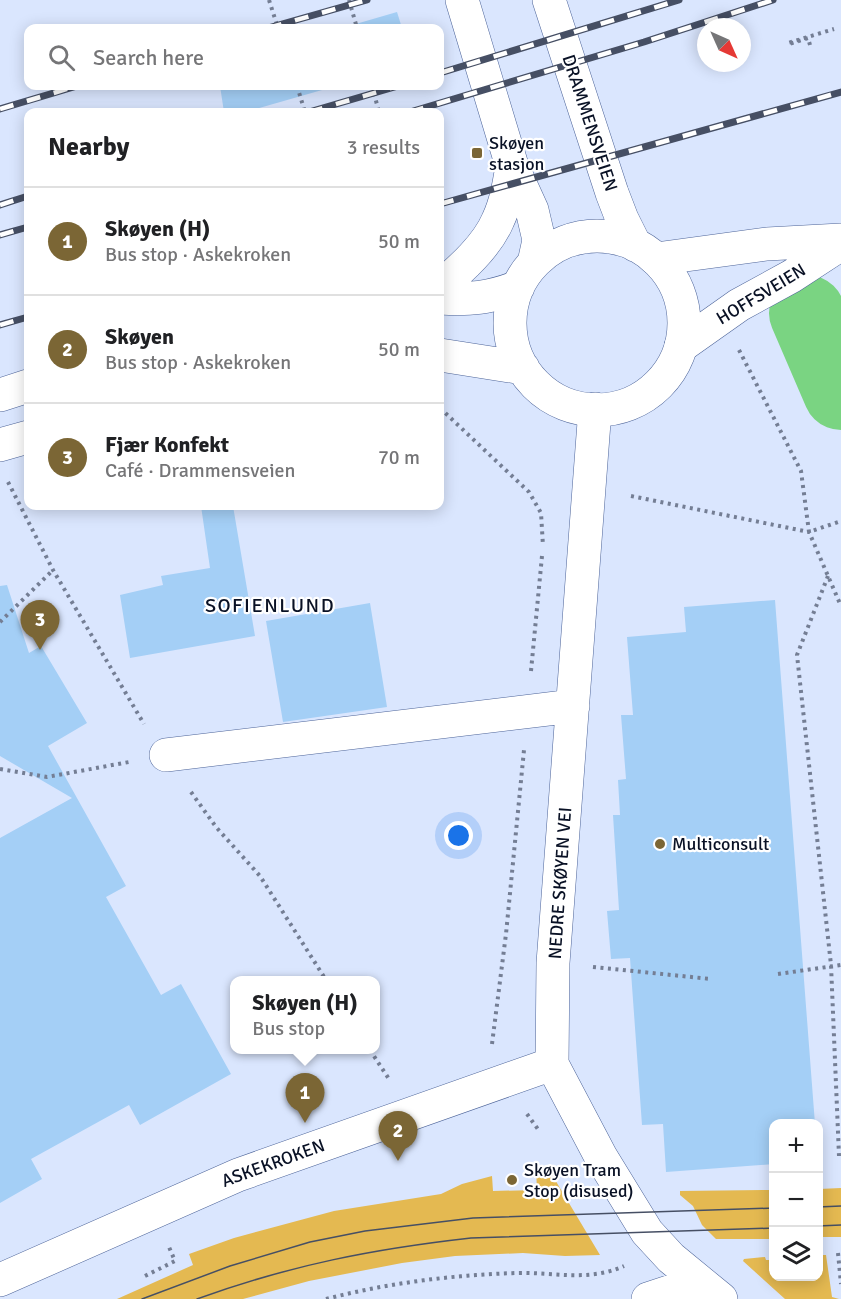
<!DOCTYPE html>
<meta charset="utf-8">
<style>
:root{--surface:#fff;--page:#f2f2f2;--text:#202124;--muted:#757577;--line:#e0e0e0;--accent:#7b6635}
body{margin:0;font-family:Signika,sans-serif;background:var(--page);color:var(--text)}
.controls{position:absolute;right:18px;bottom:18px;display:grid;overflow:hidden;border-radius:12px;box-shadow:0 3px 15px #0003}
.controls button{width:54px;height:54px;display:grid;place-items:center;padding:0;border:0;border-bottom:2px solid var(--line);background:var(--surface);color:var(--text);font:30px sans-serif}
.compass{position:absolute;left:697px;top:18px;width:54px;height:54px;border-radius:50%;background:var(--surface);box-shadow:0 3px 15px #0003;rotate:135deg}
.you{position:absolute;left:459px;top:836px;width:21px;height:21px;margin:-15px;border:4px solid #fff;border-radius:50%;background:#1a73e8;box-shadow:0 0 0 9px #1a73e833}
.badge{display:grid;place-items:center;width:39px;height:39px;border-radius:50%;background:var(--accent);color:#fff;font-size:20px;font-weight:700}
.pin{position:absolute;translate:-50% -50px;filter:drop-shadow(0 2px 3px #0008)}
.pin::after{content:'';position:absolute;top:32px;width:21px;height:18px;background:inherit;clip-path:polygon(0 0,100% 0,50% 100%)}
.popup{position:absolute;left:230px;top:976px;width:150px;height:78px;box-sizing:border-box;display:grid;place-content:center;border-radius:12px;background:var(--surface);filter:drop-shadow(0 2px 4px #0005);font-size:20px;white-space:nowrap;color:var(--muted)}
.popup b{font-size:22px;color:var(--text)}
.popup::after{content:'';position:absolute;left:50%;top:100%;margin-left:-12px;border:12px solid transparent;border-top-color:var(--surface)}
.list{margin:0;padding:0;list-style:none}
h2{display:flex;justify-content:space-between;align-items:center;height:78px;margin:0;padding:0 24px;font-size:26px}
h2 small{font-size:20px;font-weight:400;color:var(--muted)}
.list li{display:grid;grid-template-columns:39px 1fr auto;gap:18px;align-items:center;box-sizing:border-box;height:108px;padding:0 24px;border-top:2px solid var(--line)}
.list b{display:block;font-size:22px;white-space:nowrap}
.list p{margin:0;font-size:20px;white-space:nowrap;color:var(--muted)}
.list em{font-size:20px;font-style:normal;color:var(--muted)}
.icon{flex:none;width:33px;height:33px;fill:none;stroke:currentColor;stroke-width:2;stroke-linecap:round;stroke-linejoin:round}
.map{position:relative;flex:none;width:841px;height:1299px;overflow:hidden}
.search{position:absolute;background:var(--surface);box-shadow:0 3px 15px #0003;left:24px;top:24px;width:420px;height:66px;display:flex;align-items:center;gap:15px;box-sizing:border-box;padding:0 21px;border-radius:12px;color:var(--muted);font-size:22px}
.panel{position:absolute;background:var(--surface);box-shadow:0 3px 15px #0003;left:24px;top:108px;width:420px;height:402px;border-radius:12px}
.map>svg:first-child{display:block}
.green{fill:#e4b951}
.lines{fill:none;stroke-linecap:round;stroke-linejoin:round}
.river{stroke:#7ad482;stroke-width:76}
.building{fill:#a4cff6}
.minor-casing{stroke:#4d6499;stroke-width:34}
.major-casing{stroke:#4d6499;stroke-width:34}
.path{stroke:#747e94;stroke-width:4;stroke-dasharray:3 4.5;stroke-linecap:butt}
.minor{stroke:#fff;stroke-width:33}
.major{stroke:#fff;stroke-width:33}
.tram{stroke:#464f64;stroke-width:1.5}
.rail-casing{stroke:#464f64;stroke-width:7}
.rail{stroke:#fff;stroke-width:4.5;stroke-dasharray:14;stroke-linecap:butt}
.poi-dot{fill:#7b6635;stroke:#fff;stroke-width:2}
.labels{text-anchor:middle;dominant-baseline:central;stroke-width:4.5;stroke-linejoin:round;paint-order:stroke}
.street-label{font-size:18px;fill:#091125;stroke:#fff}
.poi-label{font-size:18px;fill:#091125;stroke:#fff;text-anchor:start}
.neighbourhood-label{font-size:20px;letter-spacing:1.5px;fill:#091125;stroke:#fff}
</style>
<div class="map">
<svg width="841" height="1299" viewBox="0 0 841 1299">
<rect width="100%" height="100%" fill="#dae6fe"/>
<path class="green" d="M 536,1168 L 548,1168 L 600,1255 L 565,1256 L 523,1253 L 455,1256 L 402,1263 L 309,1281 L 243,1299 L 117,1299 L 193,1265 L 189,1254 L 234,1238 L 334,1211 L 441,1194 L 462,1184 L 492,1176 L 493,1191 L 537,1190 Z
M 841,1188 L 841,1237 L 819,1237 L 819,1189 Z
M 773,1190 L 773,1239 L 716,1239 L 702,1225 L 693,1206 L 680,1195 L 680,1191 Z
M 819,1255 L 826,1255 L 832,1297 L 839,1299 L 785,1299 L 743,1261 L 744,1259 L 765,1257 L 766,1260 L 773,1260 L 774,1276 L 818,1276 Z"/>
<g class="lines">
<path class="river" d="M 807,313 L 841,392"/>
</g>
<path class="building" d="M 397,12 L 402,28 L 342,28 Z
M 220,86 L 336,86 L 245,112 L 224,112 Z
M 201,506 L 233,506 L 255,636 L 130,658 L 120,595 L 163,585 L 161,576 L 210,568 Z
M 7,585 L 29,653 L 41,646 L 87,723 L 48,746 L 126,886 L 106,897 L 161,995 L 181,984 L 231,1074 L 140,1125 L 129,1105 L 31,1159 L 42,1179 L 0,1203 L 0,838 L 72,798 L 0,756 L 0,586 Z
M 775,600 L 815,1124 L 774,1124 L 774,1164 L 666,1172 L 663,1124 L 642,1125 L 630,958 L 611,959 L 607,911 L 619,910 L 613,815 L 620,815 L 618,780 L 626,779 L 621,715 L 633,715 L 627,637 L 686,632 L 684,607 Z
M 370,603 L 387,707 L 283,722 L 266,621 Z"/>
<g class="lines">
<defs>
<path id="minor" d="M 656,259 L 767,244 L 841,240
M 681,346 L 739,305 L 792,276 L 841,244
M 595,409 L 553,963 L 552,1064 L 601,1157 L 647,1232 L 671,1258 L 721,1299
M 166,755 L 573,706
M 0,1280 L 238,1175 L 552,1064
M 648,1299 L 699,1282"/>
<path id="major" d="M 462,0 L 512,166 L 532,210 L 539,240 L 534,263
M 549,0 L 612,193 L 622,219 L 635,245
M510 323a87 87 0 1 1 174 0a87 87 0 1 1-174 0Z
M 440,287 C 461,269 487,246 498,220 C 506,203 509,185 512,166
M 440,298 C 470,300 489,298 518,287
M 440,355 L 523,368
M 0,395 L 28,386
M 0,445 L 28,437"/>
</defs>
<use href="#minor" class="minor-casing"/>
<use href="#major" class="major-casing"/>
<path class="path" d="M 269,0 L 278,28
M 349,0 L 357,28
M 810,45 L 808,38 L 789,44 L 788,43 L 834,29
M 297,86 L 305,112
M 372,86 L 379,112
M 739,350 L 801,471 L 809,532 L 841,521
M 440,408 L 529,492 L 541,513 L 543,546
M 8,482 L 53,570 L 144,724
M 631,496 L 809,532 L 841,606
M 828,576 L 797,655 L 831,965 L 839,1156
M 0,622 L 53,570
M 531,671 L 542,556
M 0,769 L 47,777 L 129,762
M 191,792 L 216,827 L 260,876 L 326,980
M 593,967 L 711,979
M 778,974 L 841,965
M 492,1044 L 506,934 L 524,750
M 370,1050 L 389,1079
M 527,1114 L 540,1132
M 838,1253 L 841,1284
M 145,1276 L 175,1261 L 169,1247
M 326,1299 C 388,1283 452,1275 516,1273 C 554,1272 589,1282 624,1266"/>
<use href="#minor" class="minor"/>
<use href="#major" class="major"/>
<path class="tram" d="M 818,1207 L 841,1206
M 818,1226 L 841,1225
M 142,1299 L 230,1266 L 310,1242 L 365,1231 L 473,1218 L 774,1208
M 197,1299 C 291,1265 373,1249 471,1238 L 774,1228"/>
<defs>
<path id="rail" d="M 268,28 L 367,0
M 440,73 L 679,0
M 0,109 L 77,86
M 309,112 L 398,86
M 410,112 L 644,42 L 773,0
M 440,204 L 841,92
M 0,205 L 28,196
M 0,235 L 28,227
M 0,325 L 28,317"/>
</defs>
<use href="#rail" class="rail-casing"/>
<use href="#rail" class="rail"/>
</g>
<g class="poi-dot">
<rect x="471" y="147" width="12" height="12" rx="3"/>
<circle cx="660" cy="844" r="6"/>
<circle cx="512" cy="1180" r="6"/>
</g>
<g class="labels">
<g class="street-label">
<text transform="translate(590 123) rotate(72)">DRAMMENSVEIEN</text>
<text transform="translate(761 294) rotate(-31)">HOFFSVEIEN</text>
<text transform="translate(560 883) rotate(-86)">NEDRE SKØYEN VEI</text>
<text transform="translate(273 1163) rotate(-20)">ASKEKROKEN</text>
</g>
<g class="poi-label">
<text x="489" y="143">Skøyen<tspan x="489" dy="21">stasjon</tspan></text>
<text x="672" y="844">Multiconsult</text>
<text x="524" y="1170">Skøyen Tram<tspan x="524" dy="21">Stop (disused)</tspan></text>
</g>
<g class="neighbourhood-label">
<text x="270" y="605">SOFIENLUND</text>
</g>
</g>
</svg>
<div class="controls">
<button>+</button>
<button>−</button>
<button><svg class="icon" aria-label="layers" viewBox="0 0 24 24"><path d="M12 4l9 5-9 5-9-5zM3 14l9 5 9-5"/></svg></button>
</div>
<svg class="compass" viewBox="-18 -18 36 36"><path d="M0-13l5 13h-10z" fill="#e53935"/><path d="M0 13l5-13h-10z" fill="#757577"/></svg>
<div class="you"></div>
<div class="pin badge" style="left:305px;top:1123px">1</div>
<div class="popup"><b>Skøyen (H)</b>Bus stop</div>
<div class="pin badge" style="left:398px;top:1161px">2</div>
<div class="pin badge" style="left:40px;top:650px">3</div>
<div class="search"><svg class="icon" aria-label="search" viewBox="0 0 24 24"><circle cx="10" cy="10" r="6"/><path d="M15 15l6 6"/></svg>Search here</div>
<section class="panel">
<h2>Nearby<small>3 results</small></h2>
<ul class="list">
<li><span class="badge">1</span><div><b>Skøyen (H)</b><p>Bus stop · Askekroken</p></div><em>50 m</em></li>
<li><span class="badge">2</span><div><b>Skøyen</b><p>Bus stop · Askekroken</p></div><em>50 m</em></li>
<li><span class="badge">3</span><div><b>Fjær Konfekt</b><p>Café · Drammensveien</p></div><em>70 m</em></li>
</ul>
</section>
</div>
